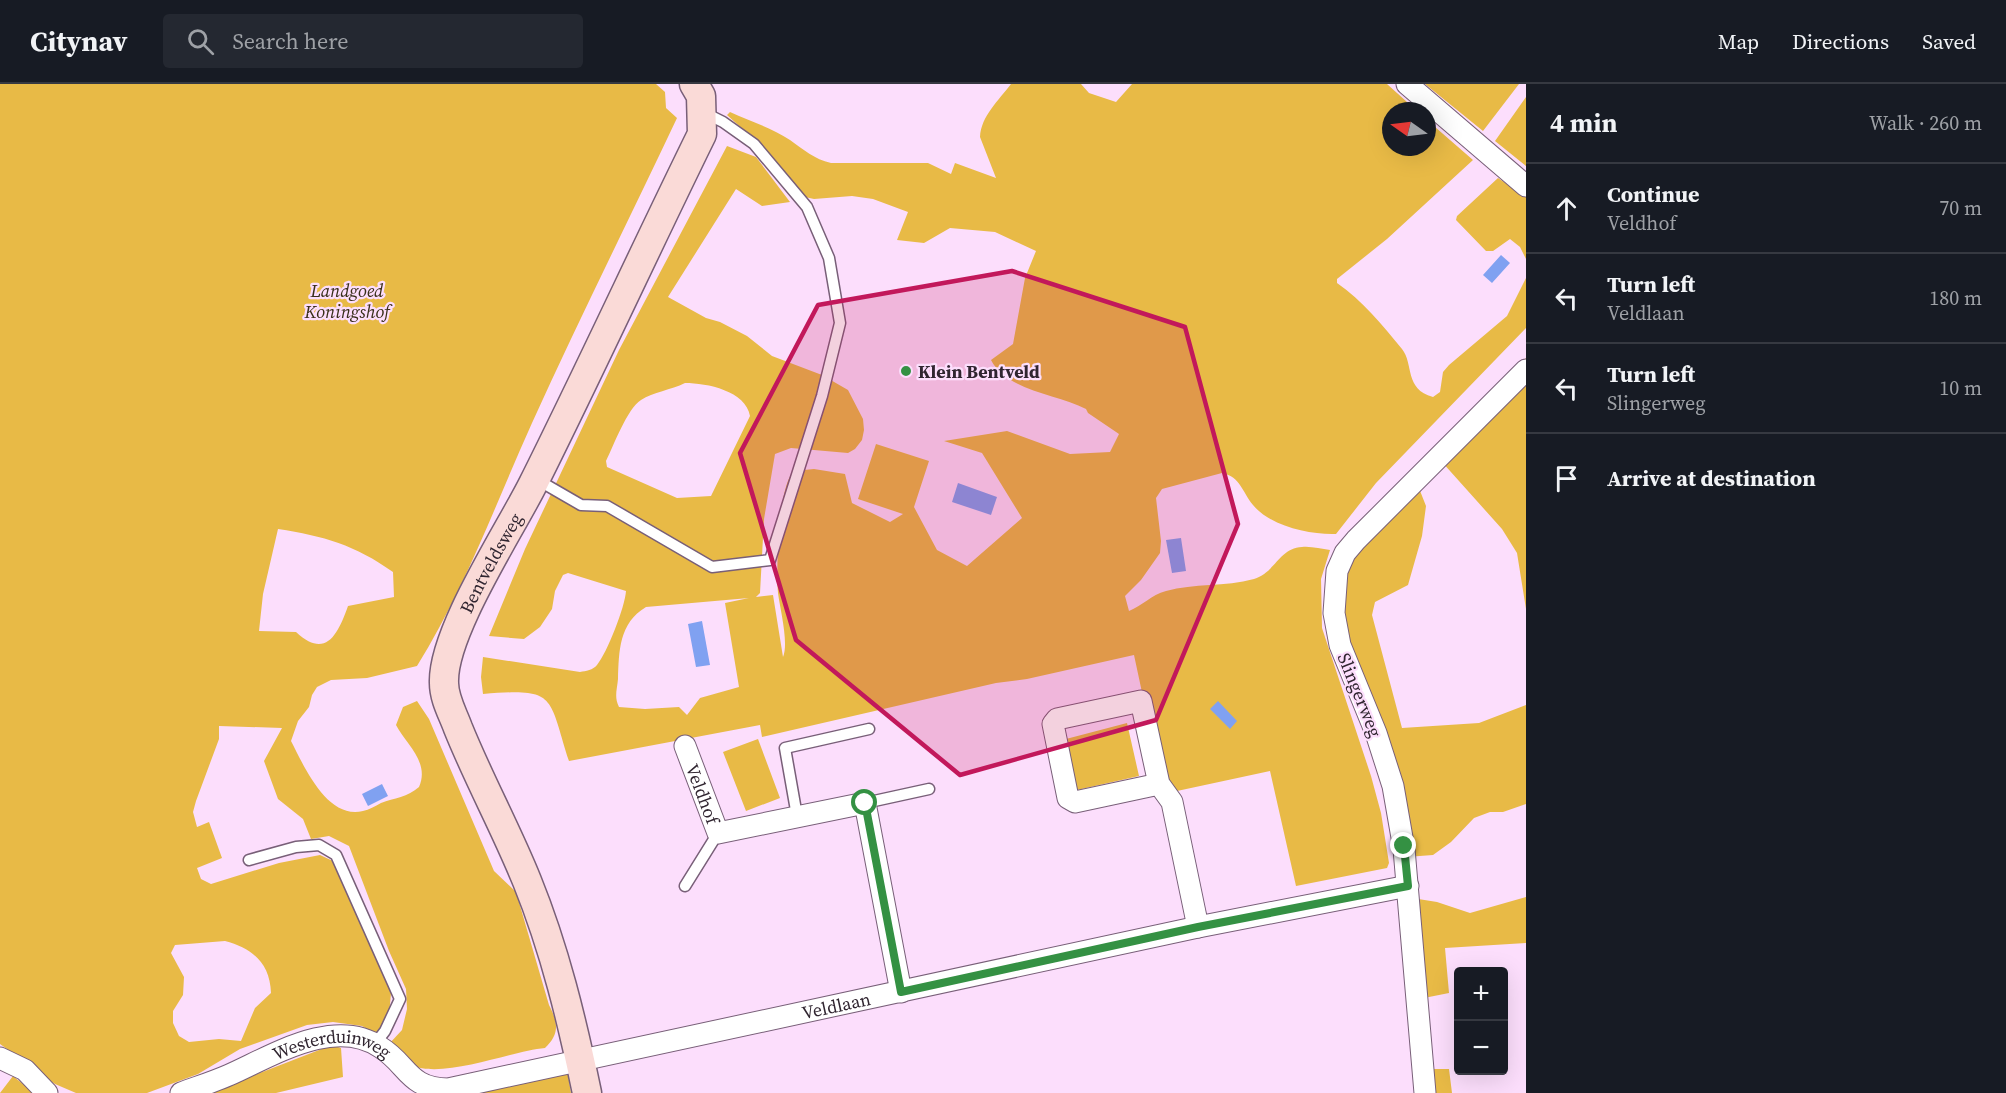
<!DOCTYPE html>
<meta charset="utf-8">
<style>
:root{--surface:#171b24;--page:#242831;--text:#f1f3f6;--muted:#9ea1a6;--line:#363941}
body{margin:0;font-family:"Source Serif 4",serif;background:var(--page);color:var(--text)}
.controls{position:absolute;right:18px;bottom:18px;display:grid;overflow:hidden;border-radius:6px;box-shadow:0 6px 24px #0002}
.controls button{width:54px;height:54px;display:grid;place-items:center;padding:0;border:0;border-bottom:2px solid var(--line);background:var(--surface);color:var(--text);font:30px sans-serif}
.compass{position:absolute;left:1382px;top:18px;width:54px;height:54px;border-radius:50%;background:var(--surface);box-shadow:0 6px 24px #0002;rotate:284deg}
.stop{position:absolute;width:18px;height:18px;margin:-14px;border:4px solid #349143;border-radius:50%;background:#fff}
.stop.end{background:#349143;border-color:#fff;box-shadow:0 2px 6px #0008}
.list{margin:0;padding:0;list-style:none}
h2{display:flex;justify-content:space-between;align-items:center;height:78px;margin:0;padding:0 24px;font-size:26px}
h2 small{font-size:20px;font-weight:400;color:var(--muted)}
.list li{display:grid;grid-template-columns:39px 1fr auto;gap:18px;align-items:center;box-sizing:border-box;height:90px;padding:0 24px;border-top:2px solid var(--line)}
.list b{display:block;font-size:22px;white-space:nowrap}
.list p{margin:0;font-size:20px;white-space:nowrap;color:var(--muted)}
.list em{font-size:20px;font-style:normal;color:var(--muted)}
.icon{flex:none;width:33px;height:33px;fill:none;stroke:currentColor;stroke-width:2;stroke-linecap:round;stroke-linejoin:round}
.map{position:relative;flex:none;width:1526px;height:1009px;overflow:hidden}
header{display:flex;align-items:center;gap:36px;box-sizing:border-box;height:84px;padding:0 30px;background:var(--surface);border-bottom:2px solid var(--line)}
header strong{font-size:28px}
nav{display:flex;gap:33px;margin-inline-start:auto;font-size:21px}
.search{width:420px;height:54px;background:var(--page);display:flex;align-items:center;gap:15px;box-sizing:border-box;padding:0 21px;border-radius:6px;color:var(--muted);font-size:22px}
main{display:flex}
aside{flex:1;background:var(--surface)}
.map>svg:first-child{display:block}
.green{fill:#e8ba46;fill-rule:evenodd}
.water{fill:#80a1f1}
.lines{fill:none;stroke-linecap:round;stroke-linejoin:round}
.lane-casing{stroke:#785f78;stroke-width:13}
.street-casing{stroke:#785f78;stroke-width:23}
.secondary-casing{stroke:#785f78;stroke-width:31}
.lane{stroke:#fff;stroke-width:10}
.street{stroke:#fff;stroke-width:21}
.secondary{stroke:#fadad7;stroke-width:28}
.route{stroke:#349143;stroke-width:8}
.marked{fill:#c2185b;fill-opacity:0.2;stroke:#c2185b;stroke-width:4.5;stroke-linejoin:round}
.poi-dot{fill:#349143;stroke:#fcdefc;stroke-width:2}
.labels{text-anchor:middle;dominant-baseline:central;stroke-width:4.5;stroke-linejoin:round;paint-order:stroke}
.park-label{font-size:18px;font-style:italic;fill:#382e19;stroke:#fcdefc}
.poi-label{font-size:18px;font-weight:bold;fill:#302530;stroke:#fcdefc;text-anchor:start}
.street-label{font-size:18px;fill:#302530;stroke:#fcdefc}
</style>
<header>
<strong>Citynav</strong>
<div class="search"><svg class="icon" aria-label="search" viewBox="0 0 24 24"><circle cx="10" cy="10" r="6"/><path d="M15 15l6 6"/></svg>Search here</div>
<nav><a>Map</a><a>Directions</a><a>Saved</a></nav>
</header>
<main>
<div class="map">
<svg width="1526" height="1009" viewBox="0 0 1526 1009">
<rect width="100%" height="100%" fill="#fcdefc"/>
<path class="green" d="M 0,0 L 656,0 L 665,8 L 666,24 L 677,34 C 629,136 578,237 532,339 C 495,421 465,505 417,582 L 367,594 L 331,596 L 317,603 L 312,611 L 309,623 L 298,637 L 291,657 C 304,682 327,736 363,727 C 369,726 375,722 381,719 C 394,714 408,713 419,703 C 430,678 406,660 396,641 L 403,623 L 417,617 L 429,635 L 494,787 L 516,808 L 549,921 C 558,938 560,950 545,964 C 510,967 440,997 409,980 C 402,975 395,967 389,960 L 402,946 L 407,925 L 406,905 L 389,867 L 349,762 L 329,752 L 311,755 L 303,735 L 278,715 L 264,677 L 282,644 L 219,642 L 219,655 L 196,717 L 193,728 L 197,743 L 209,738 L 222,774 L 197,784 L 201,795 L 211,800 L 279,779 L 320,771 L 335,778 L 391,909 L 389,932 L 378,951 L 362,942 L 333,938 L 307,941 L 240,965 L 198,990 L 147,1009 L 76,1009 L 55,1000 L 0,960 ZM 278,445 C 324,452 355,461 393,488 L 394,513 L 348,522 C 338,550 326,576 296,548 L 259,547 L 263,510 ZM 225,857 C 252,864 270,879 271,909 L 255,924 L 241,957 L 219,955 L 189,958 L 179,952 L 173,939 L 173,927 L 183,911 L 184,893 L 171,869 L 175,861 Z
M 1011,0 L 1081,0 L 1089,9 L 1116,18 L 1132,0 L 1387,0 L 1417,27 L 1391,27 L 1391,63 L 1427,63 L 1427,36 L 1473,76 L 1387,155 L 1337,195 L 1337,199 C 1363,217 1382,241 1402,265 C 1414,280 1404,305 1433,313 L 1440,308 L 1443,288 L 1449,281 L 1507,232 L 1526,194 L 1526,244 L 1376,399 L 1336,450 C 1310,451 1270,442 1253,421 C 1242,408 1241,393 1222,389 L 1162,405 L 1156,414 L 1161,457 L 1160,469 L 1141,496 L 1125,512 L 1129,527 C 1142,522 1151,511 1166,507 C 1194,499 1225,503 1254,495 C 1276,488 1279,464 1302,463 C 1311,462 1321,465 1330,466 L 1321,495 L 1322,544 L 1371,692 L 1381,729 L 1389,779 L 1387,784 L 1296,802 L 1270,687 L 1177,707 L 1158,683 L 1134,571 L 1027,595 L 996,599 L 762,653 L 760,641 L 569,677 C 548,611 557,604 483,610 L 481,593 L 483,573 L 580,588 C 586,587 593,586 597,581 C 607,569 625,523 626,507 L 568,489 L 563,491 L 555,507 L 552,525 L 540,543 L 524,555 L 489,552 L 525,465 L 619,266 L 727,62 L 756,73 L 790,118 L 762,122 L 736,105 L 668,213 L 706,234 L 720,238 L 747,252 L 772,272 L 822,291 L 848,306 L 863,335 L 864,346 L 862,356 L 855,365 L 848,369 L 791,364 L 775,370 L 764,435 L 760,509 L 756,513 L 773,511 L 783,573 C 789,559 780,525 778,509 C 776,485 778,401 794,387 L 814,385 L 845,390 L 852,419 L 890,438 L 903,430 L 858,415 L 876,360 L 929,377 L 914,423 L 937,466 L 967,482 L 1022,434 L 982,369 L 944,357 L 1007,347 L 1070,370 L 1110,368 L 1119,350 L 1088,329 L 1086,325 C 1057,310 1007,307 991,276 L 1013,260 L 1025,194 L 1036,167 L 995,148 L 950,144 L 924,159 L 897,156 L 908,128 L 873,115 L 852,112 L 814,115 L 805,113 L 770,70 L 727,31 L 730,28 C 750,37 772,44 790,56 C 804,66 814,75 831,79 L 928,79 L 951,90 L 955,79 L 996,94 L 980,53 C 981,32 999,16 1011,0 ZM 685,299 C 707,299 746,307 750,332 L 711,412 L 677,414 L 607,383 L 606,377 C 614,361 627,325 641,316 C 653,308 671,306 685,299 ZM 749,514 L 725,519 L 739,603 L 700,614 L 687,631 L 679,623 L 645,625 L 619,623 C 614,613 617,606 618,595 C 619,567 619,539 646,523 Z
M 1425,0 L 1519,0 L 1483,47 Z
M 1526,13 L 1526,82 L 1495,57 Z
M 1498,94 L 1526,113 L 1526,175 L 1520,163 L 1510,155 L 1493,167 L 1486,167 L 1456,136 L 1457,132 Z
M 1526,274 L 1526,525 L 1517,469 L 1502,445 L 1433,368 Z
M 1413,389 L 1426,422 L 1422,452 L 1408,501 L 1375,518 L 1372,531 L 1402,644 L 1479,639 L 1526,621 L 1526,720 L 1503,728 L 1490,728 L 1474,734 L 1451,758 L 1433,771 L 1406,773 L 1361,616 L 1337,506 L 1339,493 Z
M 1127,639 L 1139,692 L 1077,706 L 1066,655 Z
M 758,655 L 780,714 L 746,727 L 723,668 Z
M 1526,813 L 1526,859 L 1445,864 L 1449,909 L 1424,914 L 1412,814 L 1437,818 L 1470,829 Z
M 332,961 L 341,964 L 343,993 L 276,1009 L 208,1009 Z
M 1430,985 L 1449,985 L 1452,1009 L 1431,1009 Z
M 563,989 L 568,991 L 571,1009 L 467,1009 Z
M 13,992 L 34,1009 L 0,1009 Z"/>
<path class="water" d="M 1501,171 L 1510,179 L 1492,199 L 1483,191 Z
M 958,399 L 997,413 L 991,431 L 952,418 Z
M 1181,454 L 1186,487 L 1172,489 L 1166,456 Z
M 702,537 L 710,581 L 696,583 L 688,540 Z
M 1218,617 L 1237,637 L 1230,645 L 1210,625 Z
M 382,700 L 388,712 L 368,722 L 362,710 Z"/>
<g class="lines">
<defs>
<path id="lane" d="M 536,395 L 581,421 L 607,422 L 712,483 L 770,476 L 822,312 L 840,239 L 829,174 L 807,123 L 754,60 L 723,38 L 705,29
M 865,719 L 929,705
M 797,732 L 785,664 L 869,645
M 249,776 L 296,763 L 319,761 L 336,771 L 400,915 L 385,947 L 375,960
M 685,802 L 718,749"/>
<g id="street">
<path d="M 1407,0 L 1526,102"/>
<path id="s1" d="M 685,662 L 718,749 L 865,719 L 901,908"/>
<path d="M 1159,700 L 1075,718 L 1068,714 L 1053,640 L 1057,635 L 1141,617 L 1159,700 L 1172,718 L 1198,843"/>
<path d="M 0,974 L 25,986 L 47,1009"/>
<path id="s2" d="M 181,1009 C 197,1003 213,998 229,991 C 272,972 334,932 380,963 C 408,980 408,1005 448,1005 L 1198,843 L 1408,802"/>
<path d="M 1425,1009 L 1404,765 L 1393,702 L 1376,649 L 1340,561 L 1334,529 L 1337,487 L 1345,469 L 1356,456 L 1526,286"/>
</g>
<g id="secondary">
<path id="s3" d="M 587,1009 C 572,937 555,866 527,797 C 506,745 479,696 458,644 C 453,630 444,615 444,599 C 442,549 509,448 533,400 C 591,284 645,166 702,50 L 701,12 L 694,0"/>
</g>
</defs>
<use href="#lane" class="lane-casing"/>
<use href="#street" class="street-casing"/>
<use href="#secondary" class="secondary-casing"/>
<use href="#lane" class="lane"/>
<use href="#street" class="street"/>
<use href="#secondary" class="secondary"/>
</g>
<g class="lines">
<path class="route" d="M 865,719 L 901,908 L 1198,843 L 1408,802 L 1404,762"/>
</g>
<path class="marked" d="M 1012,187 L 1185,243 L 1238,440 L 1156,636 L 960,691 L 796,556 L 740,369 L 818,221 Z"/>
<circle class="poi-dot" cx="906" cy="287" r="6"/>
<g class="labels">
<g class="park-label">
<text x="347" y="206">Landgoed<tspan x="347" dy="21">Koningshof</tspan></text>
</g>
<g class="poi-label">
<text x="918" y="287">Klein Bentveld</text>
</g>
<g class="street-label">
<text stroke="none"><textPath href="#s3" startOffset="566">Bentveldsweg</textPath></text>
<text transform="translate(1360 611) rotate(68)">Slingerweg</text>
<text stroke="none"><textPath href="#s1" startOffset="51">Veldhof</textPath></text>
<text stroke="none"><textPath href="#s2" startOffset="692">Veldlaan</textPath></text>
<text stroke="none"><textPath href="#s2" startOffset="162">Westerduinweg</textPath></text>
</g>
</g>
</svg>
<div class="controls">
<button>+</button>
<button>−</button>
</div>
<svg class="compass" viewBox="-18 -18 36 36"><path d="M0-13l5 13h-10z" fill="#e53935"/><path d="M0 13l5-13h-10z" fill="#9ea1a6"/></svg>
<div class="stop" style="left:865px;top:719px"></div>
<div class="stop end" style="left:1404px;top:762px"></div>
</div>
<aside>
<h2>4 min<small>Walk · 260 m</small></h2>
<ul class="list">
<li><svg class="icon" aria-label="ahead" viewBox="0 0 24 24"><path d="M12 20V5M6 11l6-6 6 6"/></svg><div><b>Continue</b><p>Veldhof</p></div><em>70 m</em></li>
<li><svg class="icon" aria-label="left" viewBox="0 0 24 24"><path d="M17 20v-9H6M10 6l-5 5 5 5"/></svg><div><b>Turn left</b><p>Veldlaan</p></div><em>180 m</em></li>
<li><svg class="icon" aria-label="left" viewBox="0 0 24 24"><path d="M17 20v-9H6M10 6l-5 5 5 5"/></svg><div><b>Turn left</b><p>Slingerweg</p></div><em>10 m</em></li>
<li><svg class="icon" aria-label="arrive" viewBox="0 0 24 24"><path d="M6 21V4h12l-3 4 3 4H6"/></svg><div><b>Arrive at destination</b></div></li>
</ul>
</aside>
</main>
